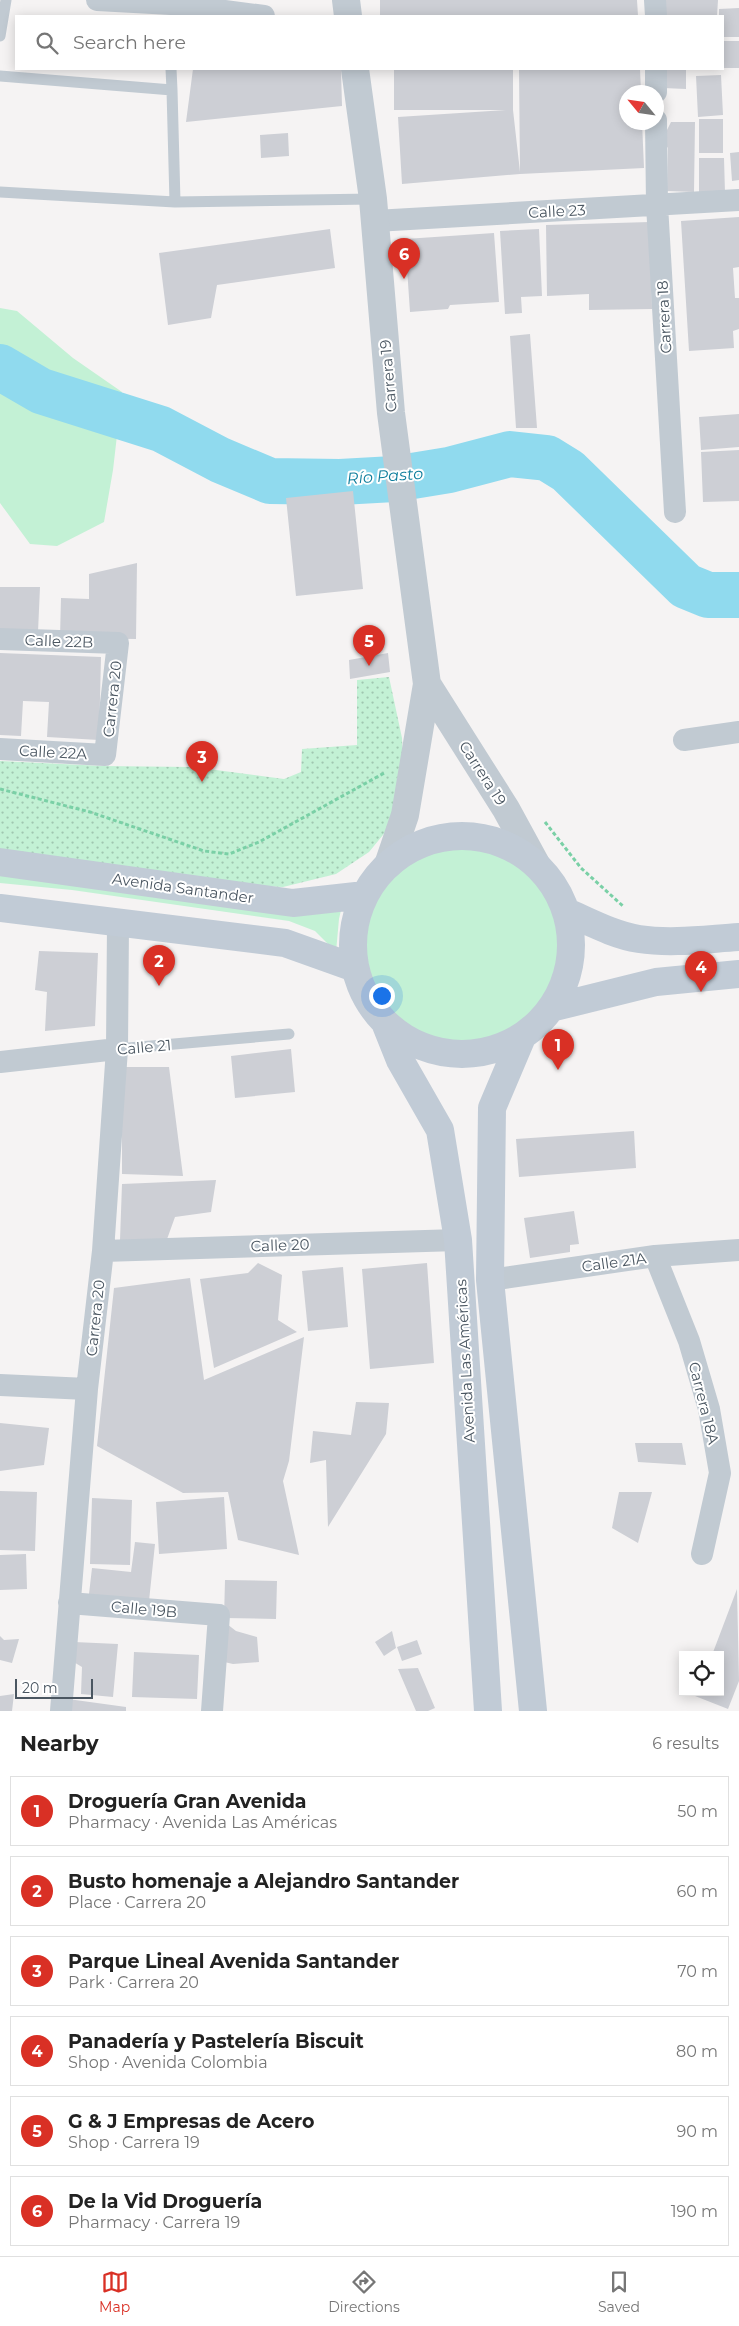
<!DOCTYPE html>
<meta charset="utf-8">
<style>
:root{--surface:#fff;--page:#f2f2f2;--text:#222;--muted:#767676;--line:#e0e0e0;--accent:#d93025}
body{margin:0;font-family:Montserrat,sans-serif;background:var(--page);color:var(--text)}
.controls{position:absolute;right:15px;bottom:15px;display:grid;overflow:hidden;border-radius:0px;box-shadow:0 2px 12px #0003}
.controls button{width:45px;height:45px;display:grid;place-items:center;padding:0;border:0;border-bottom:1px solid var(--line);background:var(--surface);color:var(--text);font:25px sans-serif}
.compass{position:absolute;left:619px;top:85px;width:45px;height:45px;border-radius:50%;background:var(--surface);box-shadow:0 2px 12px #0003;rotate:299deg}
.scale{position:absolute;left:15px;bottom:12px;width:78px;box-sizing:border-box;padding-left:5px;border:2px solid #4a5661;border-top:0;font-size:14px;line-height:18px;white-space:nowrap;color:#4a5661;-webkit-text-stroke:4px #fff;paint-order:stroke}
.you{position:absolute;left:381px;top:995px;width:18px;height:18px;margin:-12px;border:4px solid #fff;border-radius:50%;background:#1a73e8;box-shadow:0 0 0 8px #1a73e833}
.badge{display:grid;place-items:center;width:32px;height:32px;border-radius:50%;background:var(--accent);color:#fff;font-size:16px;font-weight:700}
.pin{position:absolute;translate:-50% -41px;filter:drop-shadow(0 1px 2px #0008)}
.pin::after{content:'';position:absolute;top:26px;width:18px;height:15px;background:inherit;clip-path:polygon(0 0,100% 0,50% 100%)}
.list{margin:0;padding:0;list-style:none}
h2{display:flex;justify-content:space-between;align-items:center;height:65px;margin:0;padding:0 20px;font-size:21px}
h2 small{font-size:16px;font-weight:400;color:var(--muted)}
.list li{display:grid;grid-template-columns:32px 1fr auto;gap:15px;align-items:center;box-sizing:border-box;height:70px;margin:0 10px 10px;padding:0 10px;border:1px solid var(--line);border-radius:0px}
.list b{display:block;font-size:19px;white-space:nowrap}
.list p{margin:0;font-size:16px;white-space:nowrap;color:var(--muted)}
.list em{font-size:16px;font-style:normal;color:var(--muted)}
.icon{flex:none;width:28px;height:28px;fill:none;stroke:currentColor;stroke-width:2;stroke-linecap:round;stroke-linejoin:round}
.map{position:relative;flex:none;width:739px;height:1711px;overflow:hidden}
.search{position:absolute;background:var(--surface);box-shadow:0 2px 12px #0003;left:15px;right:15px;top:15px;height:55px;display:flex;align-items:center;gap:12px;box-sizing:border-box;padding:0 18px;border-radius:0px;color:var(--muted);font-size:19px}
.sheet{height:545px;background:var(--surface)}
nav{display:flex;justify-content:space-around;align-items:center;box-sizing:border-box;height:70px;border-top:1px solid var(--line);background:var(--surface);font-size:14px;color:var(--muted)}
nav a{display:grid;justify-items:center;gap:2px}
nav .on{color:var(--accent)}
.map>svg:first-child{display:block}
.green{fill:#c3f1d5}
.park{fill:url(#park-dots)}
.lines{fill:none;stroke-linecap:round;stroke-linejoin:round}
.river{stroke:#90daee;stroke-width:46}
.building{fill:#cdcfd5}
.path{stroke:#7ad0a6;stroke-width:3;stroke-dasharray:4 2.5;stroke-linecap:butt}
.service{stroke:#c1cad2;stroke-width:11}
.minor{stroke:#c1cad2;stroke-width:22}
.tertiary{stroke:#c1cad2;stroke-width:28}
.secondary{stroke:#c1cbd6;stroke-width:28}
.labels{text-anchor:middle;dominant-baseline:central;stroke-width:4;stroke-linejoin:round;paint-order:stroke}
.street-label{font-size:15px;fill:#4a5661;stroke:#fff}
.water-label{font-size:16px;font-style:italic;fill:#0c7c9b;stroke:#fff}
</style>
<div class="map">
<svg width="739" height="1711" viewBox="0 0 739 1711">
<defs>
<pattern id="park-dots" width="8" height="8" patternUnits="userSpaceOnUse" patternTransform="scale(1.25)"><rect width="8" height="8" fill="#c3f1d5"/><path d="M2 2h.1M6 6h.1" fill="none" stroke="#a0c6b0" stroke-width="1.8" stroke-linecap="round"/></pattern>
</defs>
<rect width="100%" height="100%" fill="#f5f3f3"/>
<path class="green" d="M 0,308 L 17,311 L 73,358 L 122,392 L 113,470 L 104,522 L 57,546 L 30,544 L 0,503 Z
M357 944a105 105 0 1 1 210 0a105 105 0 1 1-210 0Z
M 0,872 L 343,901 L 339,919 L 336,952 L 315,931 L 289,921 L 72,890 L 0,883 Z"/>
<path class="park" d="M 389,677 L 402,738 L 404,786 L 392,824 L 369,852 L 336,874 L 283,887 L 207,884 L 0,850 L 0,761 L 103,766 L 193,767 L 284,779 L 301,772 L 302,749 L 357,745 L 357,680 Z"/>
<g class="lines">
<path class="river" d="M 0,367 L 41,391 L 161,429 L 220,460 L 270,481 L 340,482 L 394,479 L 449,470 L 510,454 L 547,458 L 568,471 L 686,586 L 708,595 L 739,595"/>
</g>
<path class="building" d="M 380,0 L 637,0 L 638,16 L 380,16 Z
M 664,0 L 718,0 L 717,16 L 663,16 Z
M 739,8 L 739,37 L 723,37 L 723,16 L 719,16 L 719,9 Z
M 723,41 L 739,41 L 739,68 L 723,68 Z
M 193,69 L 341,69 L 342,106 L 186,122 Z
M 394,69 L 513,69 L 513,110 L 520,172 L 519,69 L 640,69 L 641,92 L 626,92 L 626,122 L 642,122 L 644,168 L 520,174 L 402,184 L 398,117 L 506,110 L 394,110 Z
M 663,69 L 686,69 L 686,89 L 663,88 Z
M 721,75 L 723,115 L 698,117 L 696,76 Z
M 699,119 L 723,119 L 723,153 L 699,153 Z
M 671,122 L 695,122 L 694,192 L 667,191 L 668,148 L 662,140 Z
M 288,133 L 289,156 L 261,158 L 260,135 Z
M 739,152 L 739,180 L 732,181 L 730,153 Z
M 699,158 L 724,158 L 725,193 L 699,194 Z
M 739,217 L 739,267 L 733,268 L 735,298 L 739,298 L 739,329 L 733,331 L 734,348 L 689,351 L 681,221 Z
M 650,222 L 652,309 L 589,310 L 589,294 L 547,296 L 546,225 Z
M 330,229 L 335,268 L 217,285 L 211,318 L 168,325 L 159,253 Z
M 539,229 L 542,296 L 521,297 L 522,313 L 505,314 L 500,231 Z
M 494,233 L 499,302 L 450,305 L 448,309 L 410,312 L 405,239 Z
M 530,334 L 537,428 L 516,428 L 510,336 Z
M 739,414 L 739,447 L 701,450 L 699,417 Z
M 739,450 L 739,501 L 703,502 L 701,452 Z
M 353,491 L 363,589 L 296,596 L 286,498 Z
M 137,563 L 136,639 L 60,638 L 61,598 L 89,599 L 89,574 Z
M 0,587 L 40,587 L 38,632 L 0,631 Z
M 0,653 L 101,657 L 99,740 L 47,737 L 49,702 L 23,701 L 21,736 L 0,735 Z
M 388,653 L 390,672 L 350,679 L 349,660 Z
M 39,951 L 98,953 L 95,1026 L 45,1031 L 47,992 L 35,990 Z
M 291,1049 L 295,1092 L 235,1098 L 231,1056 Z
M 122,1067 L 169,1067 L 183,1176 L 122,1174 Z
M 634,1131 L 636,1168 L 519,1177 L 516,1139 Z
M 216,1180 L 211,1212 L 175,1217 L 166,1242 L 120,1240 L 122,1184 Z
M 574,1211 L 579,1244 L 570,1245 L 570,1252 L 530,1258 L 524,1218 Z
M 258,1263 L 282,1275 L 278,1320 L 297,1332 L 214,1368 L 200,1279 L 248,1273 Z
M 427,1263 L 434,1363 L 370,1369 L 362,1269 Z
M 343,1267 L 348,1327 L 308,1331 L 302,1271 Z
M 190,1278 L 204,1380 L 304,1337 L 289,1461 L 283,1481 L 299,1555 L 238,1540 L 228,1492 L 183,1493 L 97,1446 L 114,1288 Z
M 356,1402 L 389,1403 L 386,1434 L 328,1527 L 326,1460 L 310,1463 L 313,1431 L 351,1435 Z
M 0,1423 L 49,1428 L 44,1465 L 0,1471 Z
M 635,1443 L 682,1443 L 686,1465 L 638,1462 Z
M 0,1491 L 37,1492 L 35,1551 L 0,1550 Z
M 619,1492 L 652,1492 L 638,1543 L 612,1528 Z
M 224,1497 L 227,1549 L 159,1554 L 156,1502 Z
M 92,1498 L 132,1500 L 130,1565 L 90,1564 Z
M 135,1542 L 155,1544 L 149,1601 L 89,1594 L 92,1568 L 131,1572 Z
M 26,1554 L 27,1589 L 0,1590 L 0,1555 Z
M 225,1580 L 277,1581 L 276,1619 L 224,1618 Z
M 737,1589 L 739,1681 L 728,1709 L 695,1696 L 697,1692 L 720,1692 L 720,1655 L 712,1655 Z
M 227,1624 L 236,1631 L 257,1637 L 259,1662 L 233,1664 L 220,1661 Z
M 392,1631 L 396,1648 L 384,1656 L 375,1642 Z
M 0,1636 L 4,1640 L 19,1639 L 12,1663 L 0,1660 Z
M 417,1640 L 422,1654 L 402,1661 L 397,1647 Z
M 74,1642 L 118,1644 L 113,1697 L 81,1694 L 82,1667 L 72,1661 Z
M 134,1652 L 199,1655 L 197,1699 L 132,1697 Z
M 418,1668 L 435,1708 L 428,1711 L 416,1711 L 398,1669 Z
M 14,1694 L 12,1711 L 0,1711 L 0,1696 Z
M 68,1699 L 126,1707 L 126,1711 L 66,1711 Z"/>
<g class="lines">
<path class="path" d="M 0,789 L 90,812 L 204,851 L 229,854 L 259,842 L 386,772
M 545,822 L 581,868 L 624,907"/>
<path class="service" d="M 0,36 L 6,0
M 171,69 L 172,90
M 0,76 L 172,90 L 175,202
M 0,192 L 175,202 L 373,199
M 117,1049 L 289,1034"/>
<path class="minor" d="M 97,0 L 171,4 L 264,16
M 655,0 L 656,16
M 656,69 L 656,92
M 656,120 L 657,205 L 675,512
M 375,221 L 739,200
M 0,639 L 118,643 L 105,755 L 0,749
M 684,740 L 739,732
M 0,1062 L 117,1049
M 103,1251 L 458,1240
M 655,1256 L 689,1341 L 709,1409 L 720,1473 L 702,1554
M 490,1280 L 655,1256 L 739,1250
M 0,1385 L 87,1389
M 69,1603 L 219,1615 L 212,1711
M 61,1711 L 87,1389 L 103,1251 L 117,1049 L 118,924"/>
<path class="tertiary" d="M 346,0 L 348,16
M 355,69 L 373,199 L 391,413 L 427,684 L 405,815 L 388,865
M 427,684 L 506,809 L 536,864"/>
<path class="secondary" d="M353 945a109 109 0 1 1 218 0a109 109 0 1 1-218 0Z
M 0,862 L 293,903 L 365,895
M 0,908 L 285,943 L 355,968
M 567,912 C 590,922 614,935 639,939 C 672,944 706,939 739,937
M 551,1008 L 656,982 L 739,974
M 386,1025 L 400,1060 L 440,1130 L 458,1240 L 488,1711
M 522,1037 L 492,1108 L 490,1280 L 533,1711"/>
</g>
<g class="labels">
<g class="street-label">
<text transform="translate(557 211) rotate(-3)">Calle 23</text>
<text transform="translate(664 317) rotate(-93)">Carrera 18</text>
<text transform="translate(388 376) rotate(-95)">Carrera 19</text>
<text transform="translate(59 641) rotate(2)">Calle 22B</text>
<text transform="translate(112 699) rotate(-84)">Carrera 20</text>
<text transform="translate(53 752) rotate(3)">Calle 22A</text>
<text transform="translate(483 773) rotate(57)">Carrera 19</text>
<text transform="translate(183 888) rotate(8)">Avenida Santander</text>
<text transform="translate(144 1047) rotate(-5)">Calle 21</text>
<text transform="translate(280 1245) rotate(-2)">Calle 20</text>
<text transform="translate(614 1262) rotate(-8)">Calle 21A</text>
<text transform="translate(95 1318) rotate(-84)">Carrera 20</text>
<text transform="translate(465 1361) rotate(-93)">Avenida Las Américas</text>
<text transform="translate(704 1403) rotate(76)">Carrera 18A</text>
<text transform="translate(144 1609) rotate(5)">Calle 19B</text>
</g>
<g class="water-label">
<text transform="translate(385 476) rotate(-4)">Río Pasto</text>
</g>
</g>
</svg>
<div class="controls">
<button><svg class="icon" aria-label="locate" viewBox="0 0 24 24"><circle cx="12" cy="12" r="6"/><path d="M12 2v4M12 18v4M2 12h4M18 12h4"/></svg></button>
</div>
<svg class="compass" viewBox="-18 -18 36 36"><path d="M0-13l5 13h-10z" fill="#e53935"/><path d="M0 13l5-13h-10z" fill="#767676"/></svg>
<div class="scale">20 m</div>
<div class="you"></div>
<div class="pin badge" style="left:558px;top:1070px">1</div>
<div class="pin badge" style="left:159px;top:986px">2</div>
<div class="pin badge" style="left:202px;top:782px">3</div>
<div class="pin badge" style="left:701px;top:992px">4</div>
<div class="pin badge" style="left:369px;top:666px">5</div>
<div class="pin badge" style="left:404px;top:279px">6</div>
<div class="search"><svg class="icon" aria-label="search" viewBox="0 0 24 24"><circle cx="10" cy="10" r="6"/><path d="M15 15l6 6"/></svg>Search here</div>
</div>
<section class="sheet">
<h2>Nearby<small>6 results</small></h2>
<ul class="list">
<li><span class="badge">1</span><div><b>Droguería Gran Avenida</b><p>Pharmacy · Avenida Las Américas</p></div><em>50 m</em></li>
<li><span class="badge">2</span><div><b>Busto homenaje a Alejandro Santander</b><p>Place · Carrera 20</p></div><em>60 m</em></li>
<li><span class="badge">3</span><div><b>Parque Lineal Avenida Santander</b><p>Park · Carrera 20</p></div><em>70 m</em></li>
<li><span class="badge">4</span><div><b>Panadería y Pastelería Biscuit</b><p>Shop · Avenida Colombia</p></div><em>80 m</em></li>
<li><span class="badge">5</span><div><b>G &amp; J Empresas de Acero</b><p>Shop · Carrera 19</p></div><em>90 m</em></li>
<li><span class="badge">6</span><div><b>De la Vid Droguería</b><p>Pharmacy · Carrera 19</p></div><em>190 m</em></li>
</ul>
</section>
<nav>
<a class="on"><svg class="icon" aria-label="map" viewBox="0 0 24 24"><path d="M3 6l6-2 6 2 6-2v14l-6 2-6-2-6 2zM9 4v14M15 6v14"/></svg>Map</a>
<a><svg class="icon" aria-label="directions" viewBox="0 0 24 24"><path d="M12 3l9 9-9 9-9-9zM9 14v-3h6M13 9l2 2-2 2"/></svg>Directions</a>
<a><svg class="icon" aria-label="saved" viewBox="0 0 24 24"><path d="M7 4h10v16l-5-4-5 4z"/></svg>Saved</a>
</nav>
